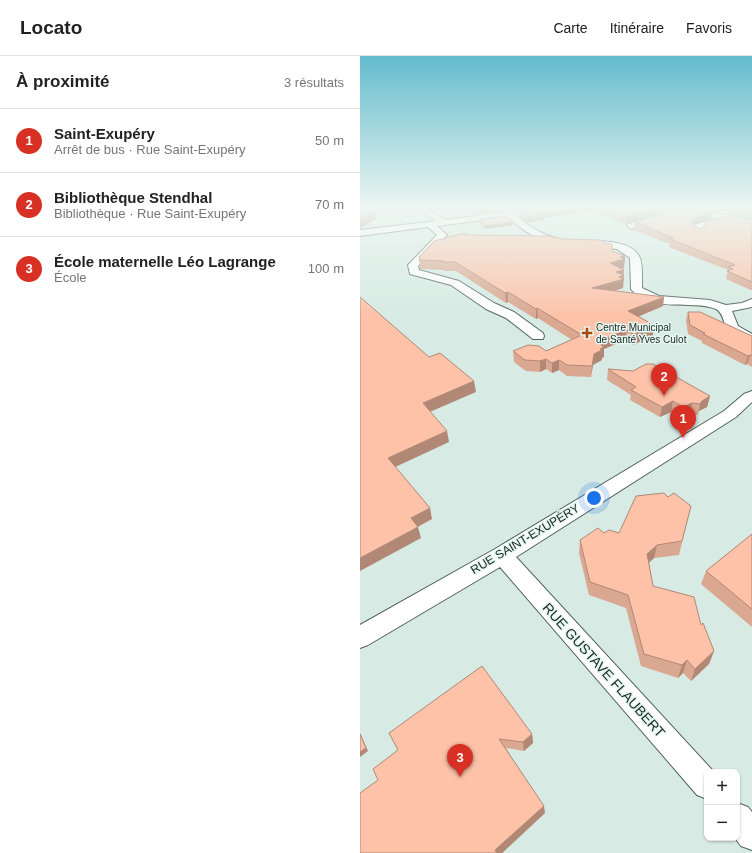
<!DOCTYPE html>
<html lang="fr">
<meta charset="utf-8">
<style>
:root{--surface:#fff;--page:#f2f2f2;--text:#222;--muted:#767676;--line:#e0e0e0;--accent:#d93025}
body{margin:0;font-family:Helvetica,sans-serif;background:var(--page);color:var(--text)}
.controls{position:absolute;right:12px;bottom:12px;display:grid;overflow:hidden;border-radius:8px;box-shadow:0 1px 3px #0004}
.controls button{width:36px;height:36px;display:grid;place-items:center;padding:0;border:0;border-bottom:1px solid var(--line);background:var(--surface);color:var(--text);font:20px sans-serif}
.you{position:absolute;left:234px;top:442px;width:14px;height:14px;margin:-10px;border:3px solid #fff;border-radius:50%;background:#1a73e8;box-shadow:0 0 0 6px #1a73e833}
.badge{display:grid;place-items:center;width:26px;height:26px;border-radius:50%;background:var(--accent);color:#fff;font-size:13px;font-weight:700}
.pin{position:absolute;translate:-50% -33px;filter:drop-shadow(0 1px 2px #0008)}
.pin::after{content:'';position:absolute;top:21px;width:14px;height:12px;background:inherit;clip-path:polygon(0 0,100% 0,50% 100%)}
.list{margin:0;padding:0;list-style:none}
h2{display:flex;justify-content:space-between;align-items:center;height:52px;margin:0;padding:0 16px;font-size:17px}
h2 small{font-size:13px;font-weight:400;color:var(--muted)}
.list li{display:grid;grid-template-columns:26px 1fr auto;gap:12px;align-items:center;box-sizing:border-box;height:64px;padding:0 16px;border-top:1px solid var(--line)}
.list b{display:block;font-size:15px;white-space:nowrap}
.list p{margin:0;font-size:13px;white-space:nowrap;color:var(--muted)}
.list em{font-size:13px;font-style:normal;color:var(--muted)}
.map{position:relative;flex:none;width:392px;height:797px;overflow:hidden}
header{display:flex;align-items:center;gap:24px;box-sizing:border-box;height:56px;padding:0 20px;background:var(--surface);border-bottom:1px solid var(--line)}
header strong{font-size:19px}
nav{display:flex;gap:22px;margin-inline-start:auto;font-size:14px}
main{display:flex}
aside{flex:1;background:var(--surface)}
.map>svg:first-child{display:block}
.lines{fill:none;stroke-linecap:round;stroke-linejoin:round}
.minor-casing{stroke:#52625d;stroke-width:2}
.minor{fill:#fff;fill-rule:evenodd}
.wall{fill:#daa790}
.shaded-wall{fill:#b18876}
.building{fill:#fdc2a8;stroke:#b18876}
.poi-dot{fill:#ab490c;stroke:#e4f7f1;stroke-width:1.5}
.labels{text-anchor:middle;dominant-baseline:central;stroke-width:3;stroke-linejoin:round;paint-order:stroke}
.far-poi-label{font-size:10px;fill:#1f2623;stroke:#e4f7f1;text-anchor:start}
.street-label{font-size:12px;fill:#1f2623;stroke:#e4f7f1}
.near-street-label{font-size:14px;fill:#1f2623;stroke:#e4f7f1}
</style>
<header>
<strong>Locato</strong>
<nav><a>Carte</a><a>Itinéraire</a><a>Favoris</a></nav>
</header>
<main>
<aside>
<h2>À proximité<small>3 résultats</small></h2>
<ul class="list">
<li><span class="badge">1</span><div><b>Saint-Exupéry</b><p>Arrêt de bus · Rue Saint-Exupéry</p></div><em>50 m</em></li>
<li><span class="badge">2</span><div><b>Bibliothèque Stendhal</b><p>Bibliothèque · Rue Saint-Exupéry</p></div><em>70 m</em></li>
<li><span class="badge">3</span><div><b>École maternelle Léo Lagrange</b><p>École</p></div><em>100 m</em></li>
</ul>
</aside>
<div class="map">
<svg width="392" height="797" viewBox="0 0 392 797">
<rect width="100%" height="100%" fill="#d7eae3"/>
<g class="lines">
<defs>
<path id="minor" d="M 54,151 L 63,151 L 86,164 L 144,156 L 139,151 L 147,151 L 152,155 L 162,155 L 163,157 L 162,159 L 157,160 C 170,173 189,181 206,185 L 208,187 L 203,190 C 183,187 162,175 148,161 L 77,170 L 87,179 L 58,210 L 59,214 L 99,225 L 134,247 L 154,256 L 183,277 L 184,280 L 183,283 L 173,283 L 146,262 L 126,253 L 91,229 L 50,218 L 48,209 L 77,179 L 68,171 L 0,180 L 0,174 L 76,165 Z
M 327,151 L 331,151 C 341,153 351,156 361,158 C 372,160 381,160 392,163 L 392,169 C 374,164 359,164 342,172 L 341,178 L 335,178 L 332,171 L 334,169 L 355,162 L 327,155 L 326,153 Z
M 297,159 L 301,162 L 300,164 L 271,173 L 267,170 L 268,168 Z
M 229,185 C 244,185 271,185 279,200 C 283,206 282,224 282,232 L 299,240 L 350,244 L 366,249 L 382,247 L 392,243 L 392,251 L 372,255 L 378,270 L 392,278 L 392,287 C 384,285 373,280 368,274 C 363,268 364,257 356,253 C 332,243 289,258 271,233 L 270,202 L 257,193 L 226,190 L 224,188 L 226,186 Z
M 392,335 L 392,346 L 376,361 L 156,501 L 354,716 L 347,716 L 347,743 L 337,739 L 140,511 L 8,589 L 0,592 L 0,569 L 135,493 L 364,355 L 384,338 Z
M 377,747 L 388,751 L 392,756 L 392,794 L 381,790 L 375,782 L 377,782 Z"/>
</defs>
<use href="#minor" class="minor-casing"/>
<use href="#minor" class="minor"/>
</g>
<path class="wall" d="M 106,151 L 140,151 L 140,155 L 112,158 Z
M 149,151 L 178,151 L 152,153 Z
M 185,151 L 325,151 L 310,154 L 268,167 L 266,169 L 233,155 L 184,162 L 184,164 L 166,167 L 159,161 L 159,154 Z
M 330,151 L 392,151 L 392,161 L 349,153 L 352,161 L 333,169 L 333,170 L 340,173 L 344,170 L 345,166 L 392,163 L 392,234 L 391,234 L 366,223 L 368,214 L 309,191 L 310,188 L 274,174 L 275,166 Z
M 119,163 L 153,166 L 153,169 L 125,173 L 119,166 Z
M 105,179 L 204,183 L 243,187 L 252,195 L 265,200 L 264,212 L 261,213 L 264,214 L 263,219 L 264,219 L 263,232 L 255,235 L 304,241 L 303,250 L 278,261 L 293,279 L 273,289 L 265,284 L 244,293 L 244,301 L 242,302 L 242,304 L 233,309 L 231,321 L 207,320 L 199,314 L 192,317 L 186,313 L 180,316 L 166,315 L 154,306 L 153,295 L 186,295 L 212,284 L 178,262 L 176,263 L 148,246 L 146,247 L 96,215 L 84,215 L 84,214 L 60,213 L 59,204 L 59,201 Z
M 328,256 L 392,280 L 392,311 L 387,308 L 385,309 L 342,287 L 342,285 L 328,278 L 326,264 Z
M 248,313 L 350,340 L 347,351 L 339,355 L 338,359 L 330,358 L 320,362 L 311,356 L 300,361 L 270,344 L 271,339 L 247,324 Z
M 308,441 L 331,450 L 319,499 L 294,502 L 289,507 L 293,530 L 341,569 L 354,595 L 349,608 L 331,625 L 323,617 L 318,622 L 281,610 L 266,552 L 229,539 L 219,497 L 220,484 L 244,477 L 259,477 Z
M 392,478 L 392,571 L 341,528 L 346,515 Z
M 172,678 L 173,687 L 164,695 L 146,692 L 185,757 L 142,797 L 0,797 L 18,724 L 38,694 Z"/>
<path class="shaded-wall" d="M 112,151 L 140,151 L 140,155 L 112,158 Z
M 152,151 L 178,151 L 152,153 Z
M 219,151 L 234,151 L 233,155 L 184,162 L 184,164 L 166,167 L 165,160 L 181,155 Z
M 298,151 L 325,151 L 310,154 L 268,167 L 266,169 L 267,162 L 268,160 Z
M 353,154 L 352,161 L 331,170 L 332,163 Z
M 15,155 L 16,163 L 0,172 L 0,163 Z
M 153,166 L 153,169 L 125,173 L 124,170 Z
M 265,200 L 264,212 L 250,216 L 250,207 L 260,201 Z
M 264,214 L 263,220 L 264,219 L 263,232 L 232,242 L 232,232 L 256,216 Z
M 148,236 L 148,246 L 146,247 L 145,237 Z
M 304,241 L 303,250 L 267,265 L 268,255 Z
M 177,252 L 178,262 L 176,263 L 176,253 Z
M 294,269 L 293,279 L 273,289 L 274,278 Z
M 266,274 L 265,284 L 244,293 L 244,301 L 242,302 L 242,304 L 233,309 L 231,321 L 232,310 L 234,298 L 237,286 Z
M 390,299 L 387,308 L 385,309 L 388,300 Z
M 186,303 L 186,313 L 180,316 L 180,305 Z
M 199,304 L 199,314 L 192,317 L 192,307 Z
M 114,325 L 116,336 L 65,358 L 63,347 Z
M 350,340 L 347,351 L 339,355 L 338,359 L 340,348 L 342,345 Z
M 313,345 L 311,356 L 300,361 L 302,351 Z
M 332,347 L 330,358 L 320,362 L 323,351 Z
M 87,375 L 89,386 L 31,413 L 28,402 Z
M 70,452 L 72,463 L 54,473 L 51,462 Z
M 58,471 L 61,482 L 0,515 L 0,502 Z
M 297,489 L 294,502 L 284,511 L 287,498 Z
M 354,595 L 349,608 L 331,625 L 335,613 Z
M 327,604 L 323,617 L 318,622 L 322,609 Z
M 0,677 L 8,695 L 0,701 Z
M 172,678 L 173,687 L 164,695 L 163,686 Z
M 184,750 L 185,757 L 142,797 L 136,797 L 135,794 Z"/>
<path class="building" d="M 185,151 L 219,151 L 181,155 L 184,158 L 165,160 L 159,154 Z
M 239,151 L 298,151 L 268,160 L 267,162 Z
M 330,151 L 340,151 L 353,154 L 332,163 L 333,170 L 340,173 L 346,169 L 345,166 L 362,161 L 374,160 L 392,163 L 392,226 L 367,215 L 373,213 L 368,211 L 375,209 L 373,208 L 310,183 L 314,182 L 275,166 Z
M 373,151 L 392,151 L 392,154 Z
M 15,155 L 0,163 L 0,156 Z
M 146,160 L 153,166 L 124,170 L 119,163 Z
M 105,177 L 105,179 L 188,180 L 204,183 L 240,184 L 243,185 L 243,187 L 252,188 L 252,195 L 265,200 L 260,201 L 265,203 L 250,207 L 264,214 L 256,216 L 264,219 L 259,221 L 264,223 L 232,232 L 304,241 L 268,255 L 294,269 L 274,278 L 266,274 L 237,286 L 244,291 L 240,293 L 242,294 L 234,298 L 232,310 L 207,309 L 199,304 L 192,307 L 186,303 L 180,305 L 165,304 L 153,295 L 168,289 L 179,290 L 186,295 L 222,279 L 177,252 L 176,253 L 148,236 L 145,237 L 95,206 L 83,206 L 84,205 L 59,204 L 60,201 L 59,201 L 74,185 Z
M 0,241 L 69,301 L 80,297 L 114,325 L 63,347 L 87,375 L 28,402 L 70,452 L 51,462 L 58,471 L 0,502 Z
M 328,256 L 340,256 L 392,280 L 392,300 L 390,299 L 388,300 L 343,278 L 345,277 L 330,269 Z
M 286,308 L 293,308 L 350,340 L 342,345 L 340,348 L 332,347 L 323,351 L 313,345 L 302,351 L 271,334 L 276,331 L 248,313 L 273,315 Z
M 304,437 L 308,441 L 314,437 L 331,450 L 322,485 L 297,489 L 287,498 L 293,530 L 334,541 L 341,569 L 343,567 L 354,595 L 335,613 L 327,604 L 322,609 L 284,598 L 268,539 L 230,526 L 220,484 L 238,472 L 244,477 L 249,474 L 259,477 L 276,440 Z
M 392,478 L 392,553 L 346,515 Z
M 122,610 L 172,678 L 163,686 L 139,683 L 184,750 L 135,794 L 137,797 L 0,797 L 0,737 L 18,724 L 13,713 L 38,694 L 29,677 Z
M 0,678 L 6,692 L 0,696 Z"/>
<linearGradient id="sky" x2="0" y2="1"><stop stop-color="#63bccd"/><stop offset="0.58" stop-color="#edf6f2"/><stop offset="1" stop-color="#edf6f2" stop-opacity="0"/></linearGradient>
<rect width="392" height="262" fill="url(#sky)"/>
<path class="poi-dot" d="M225 271h4v4h4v4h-4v4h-4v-4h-4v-4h4z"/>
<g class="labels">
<g class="far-poi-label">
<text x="236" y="271">Centre Municipal<tspan x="236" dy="12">de Santé Yves Culot</tspan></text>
</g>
<g class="street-label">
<text transform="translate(165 483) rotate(-31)">RUE SAINT-EXUPÉRY</text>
</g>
<g class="near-street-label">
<text transform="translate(244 614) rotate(48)">RUE GUSTAVE FLAUBERT</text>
</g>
</g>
</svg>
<div class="controls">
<button>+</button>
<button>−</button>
</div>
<div class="you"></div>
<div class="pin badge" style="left:323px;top:382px">1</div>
<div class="pin badge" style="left:304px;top:340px">2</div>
<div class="pin badge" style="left:100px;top:721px">3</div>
</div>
</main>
